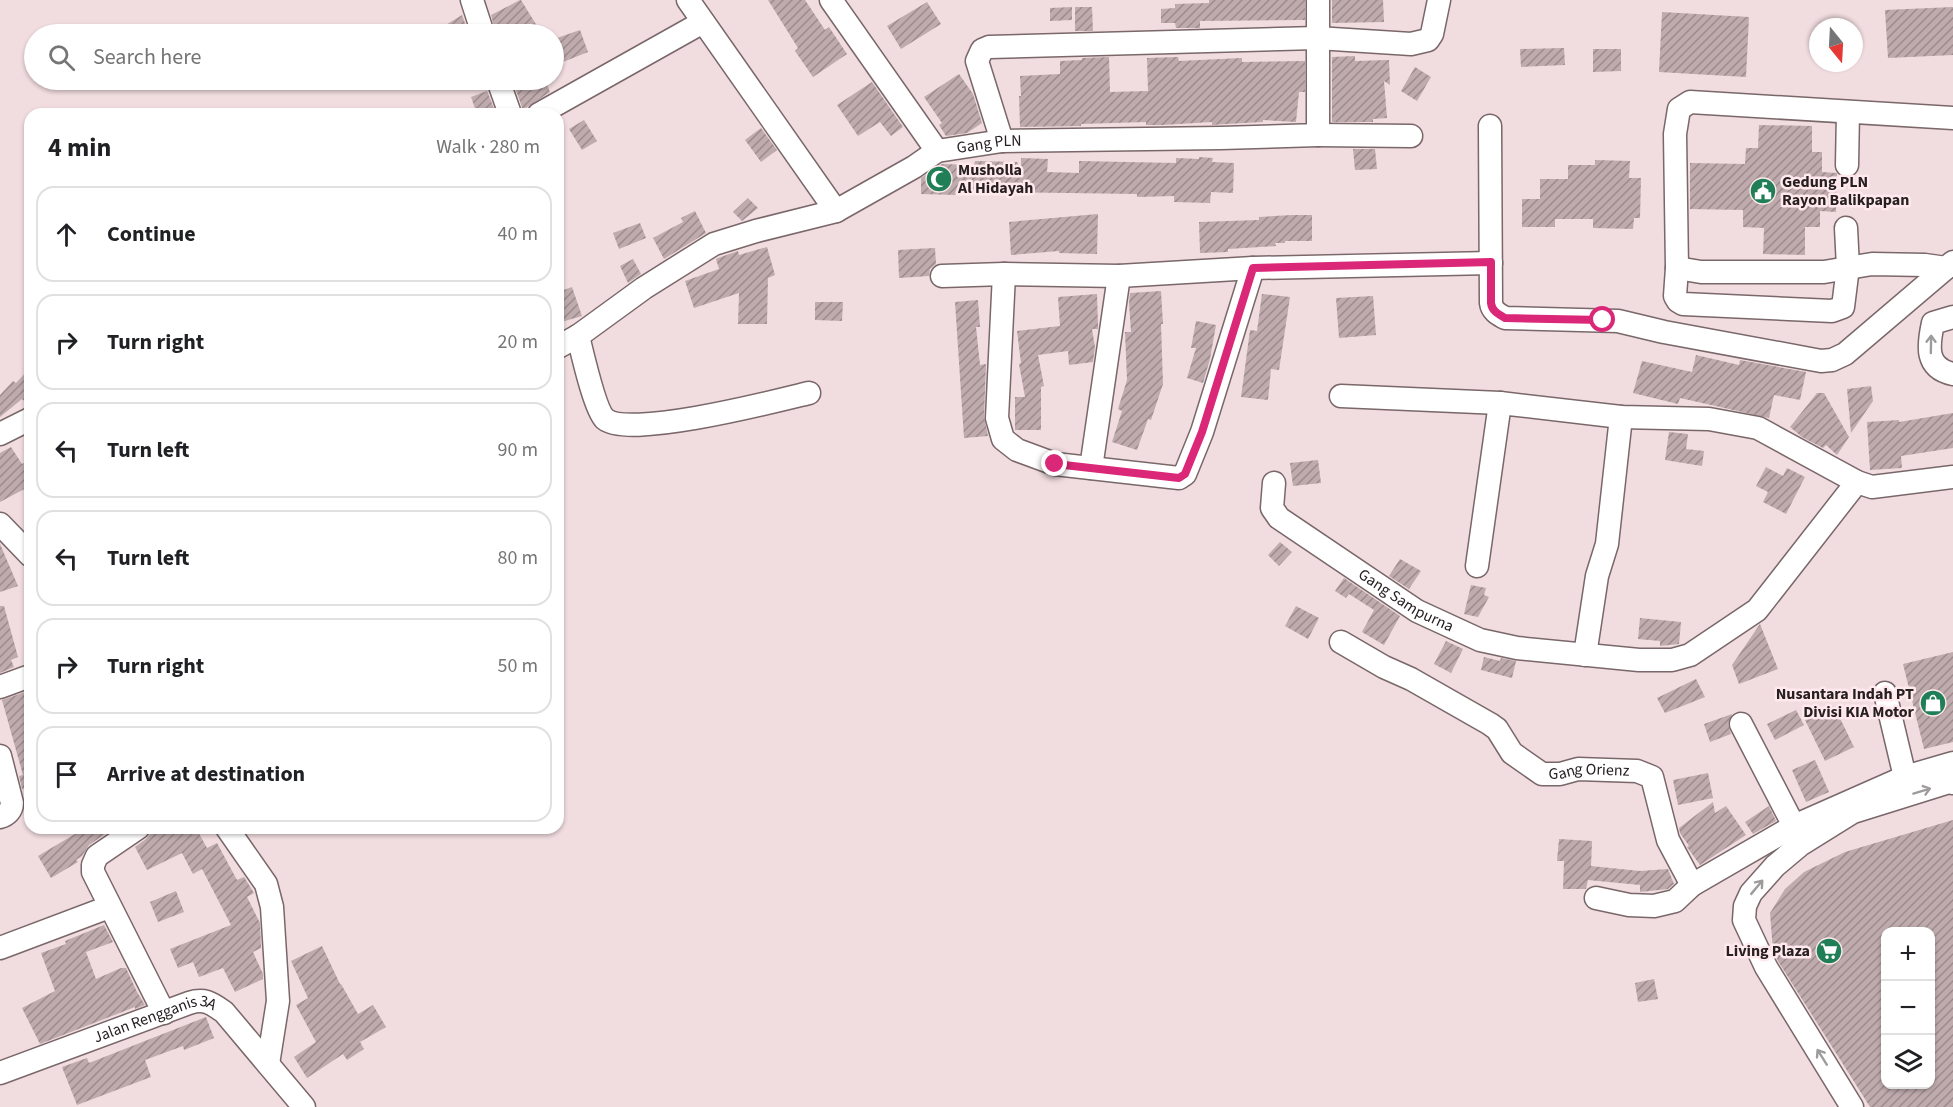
<!DOCTYPE html>
<meta charset="utf-8">
<style>
:root{--surface:#fff;--page:#f2f2f2;--text:#202124;--muted:#757577;--line:#e0e0e0}
body{margin:0;font-family:"Source Sans 3",sans-serif;background:var(--page);color:var(--text)}
.controls{position:absolute;right:18px;bottom:18px;display:grid;overflow:hidden;border-radius:12px;box-shadow:0 2px 4px #0004}
.controls button{width:54px;height:54px;display:grid;place-items:center;padding:0;border:0;border-bottom:2px solid var(--line);background:var(--surface);color:var(--text);font:30px sans-serif}
.compass{position:absolute;left:1809px;top:18px;width:54px;height:54px;border-radius:50%;background:var(--surface);box-shadow:0 2px 4px #0004;rotate:162deg}
.stop{position:absolute;width:18px;height:18px;margin:-14px;border:4px solid #db2777;border-radius:50%;background:#fff}
.stop.end{background:#db2777;border-color:#fff;box-shadow:0 2px 6px #0008}
.list{margin:0;padding:0;list-style:none}
h2{display:flex;justify-content:space-between;align-items:center;height:78px;margin:0;padding:0 24px;font-size:26px}
h2 small{font-size:20px;font-weight:400;color:var(--muted)}
.list li{display:grid;grid-template-columns:39px 1fr auto;gap:18px;align-items:center;box-sizing:border-box;height:96px;margin:0 12px 12px;padding:0 12px;border:2px solid var(--line);border-radius:18px}
.list b{display:block;font-size:22px;white-space:nowrap}
.list em{font-size:20px;font-style:normal;color:var(--muted)}
.icon{flex:none;width:33px;height:33px;fill:none;stroke:currentColor;stroke-width:2;stroke-linecap:round;stroke-linejoin:round}
.map{position:relative;flex:none;width:1953px;height:1107px;overflow:hidden}
.search{position:absolute;background:var(--surface);box-shadow:0 2px 4px #0004;left:24px;top:24px;width:540px;height:66px;display:flex;align-items:center;gap:15px;box-sizing:border-box;padding:0 21px;border-radius:33px;color:var(--muted);font-size:22px}
.panel{position:absolute;background:var(--surface);box-shadow:0 2px 4px #0004;left:24px;top:108px;width:540px;height:726px;border-radius:18px}
.map>svg:first-child{display:block}
.building{fill:url(#building-hatch);fill-rule:evenodd}
.lines{fill:none;stroke-linecap:round;stroke-linejoin:round}
.minor-casing{stroke:#796769;stroke-width:25}
.minor{stroke:#fff;stroke-width:22}
.oneway{stroke:#9e9b9b}
.route{stroke:#db2777;stroke-width:8}
.labels{text-anchor:middle;dominant-baseline:central;stroke-width:5;stroke-linejoin:round;paint-order:stroke}
.street-label{font-size:16px;fill:#272021;stroke:#ffe9ec}
.poi-label{font-size:16px;font-weight:bold;fill:#272021;stroke:#ffe9ec;text-anchor:start}
</style>
<div class="map">
<svg width="1953" height="1107" viewBox="0 0 1953 1107">
<defs>
<pattern id="building-hatch" width="6" height="6" patternUnits="userSpaceOnUse" patternTransform="scale(1.5)"><rect width="6" height="6" fill="#bfabad"/><path d="M-1 1l2-2M0 6l6-6M5 7l2-2" fill="none" stroke="#9b8b8c"/></pattern>
</defs>
<rect width="100%" height="100%" fill="#f1dcdf"/>
<path class="building" d="M 520,0 L 521,0 L 542,34 L 496,34 L 491,15 Z
M 768,0 L 805,0 L 825,30 L 829,27 L 847,54 L 813,77 L 795,51 L 798,48 Z
M 1209,0 L 1305,0 L 1305,20 L 1200,21 L 1200,28 L 1176,28 L 1175,23 L 1161,23 L 1161,9 L 1175,8 L 1175,4 L 1209,3 Z
M 1332,0 L 1383,0 L 1384,22 L 1332,23 Z
M 927,2 L 941,24 L 901,49 L 887,26 Z
M 1072,7 L 1072,20 L 1050,21 L 1050,8 Z
M 1075,7 L 1092,7 L 1093,31 L 1075,31 Z
M 1953,7 L 1953,55 L 1888,58 L 1885,10 Z
M 1662,12 L 1749,17 L 1746,77 L 1659,72 Z
M 462,15 L 469,34 L 431,34 Z
M 580,30 L 588,52 L 558,64 L 554,53 L 554,39 Z
M 1564,48 L 1565,65 L 1521,67 L 1520,49 Z
M 1593,49 L 1621,49 L 1621,71 L 1593,72 Z
M 1355,56 L 1355,61 L 1389,60 L 1390,85 L 1384,81 L 1387,118 L 1373,119 L 1373,122 L 1332,122 L 1332,57 Z
M 1109,57 L 1110,92 L 1148,91 L 1147,58 L 1178,57 L 1179,61 L 1242,58 L 1242,62 L 1305,61 L 1305,92 L 1299,92 L 1296,122 L 1263,120 L 1263,122 L 1226,124 L 1212,125 L 1212,122 L 1162,125 L 1146,125 L 1146,122 L 1081,124 L 1081,126 L 1020,127 L 1019,96 L 1021,96 L 1020,76 L 1060,74 L 1060,61 L 1082,60 L 1082,58 Z
M 1415,67 L 1431,77 L 1417,101 L 1401,91 Z
M 959,74 L 973,94 L 982,123 L 967,133 L 946,136 L 939,125 L 942,123 L 924,97 Z
M 542,80 L 545,80 L 550,92 L 523,110 L 516,90 Z
M 872,82 L 903,127 L 891,136 L 880,122 L 858,136 L 837,105 Z
M 487,91 L 495,111 L 486,114 L 477,114 L 471,97 Z
M 584,120 L 597,141 L 582,150 L 569,129 Z
M 1759,125 L 1812,126 L 1812,152 L 1822,152 L 1822,172 L 1837,173 L 1836,212 L 1820,211 L 1820,227 L 1805,227 L 1805,255 L 1763,254 L 1764,228 L 1743,227 L 1743,210 L 1690,209 L 1690,163 L 1745,164 L 1746,148 L 1758,148 Z
M 761,128 L 777,150 L 761,162 L 745,140 Z
M 1353,149 L 1375,149 L 1377,169 L 1355,170 Z
M 1199,157 L 1213,158 L 1212,162 L 1234,163 L 1233,193 L 1211,192 L 1210,203 L 1174,202 L 1174,196 L 1137,197 L 1137,194 L 1005,192 L 1005,194 L 957,193 L 957,195 L 921,194 L 921,178 L 942,164 L 974,165 L 975,161 L 1017,162 L 1021,168 L 1021,158 L 1048,159 L 1047,172 L 1079,173 L 1079,161 L 1176,163 L 1176,158 L 1199,159 Z
M 1595,160 L 1630,161 L 1629,178 L 1641,178 L 1640,218 L 1634,218 L 1633,229 L 1593,228 L 1593,219 L 1555,219 L 1555,227 L 1522,227 L 1522,199 L 1540,199 L 1540,179 L 1568,179 L 1568,165 L 1595,165 Z
M 748,198 L 758,208 L 742,221 L 733,212 Z
M 695,211 L 706,233 L 664,259 L 653,238 L 683,222 L 681,218 Z
M 1098,214 L 1097,254 L 1059,253 L 1059,251 L 1011,255 L 1009,222 Z
M 1292,215 L 1312,215 L 1312,241 L 1285,241 L 1285,243 L 1275,243 L 1276,246 L 1228,249 L 1228,252 L 1200,253 L 1199,222 L 1259,220 L 1259,217 Z
M 640,223 L 646,238 L 619,249 L 613,233 Z
M 767,247 L 775,275 L 768,278 L 767,324 L 738,324 L 739,293 L 694,308 L 685,281 L 719,269 L 716,259 L 718,258 L 738,251 L 739,255 Z
M 935,248 L 936,264 L 930,269 L 929,276 L 899,278 L 898,250 Z
M 633,259 L 641,274 L 628,283 L 620,266 Z
M 572,287 L 582,316 L 558,323 L 558,292 Z
M 1161,291 L 1163,324 L 1161,324 L 1163,384 L 1151,420 L 1148,419 L 1137,450 L 1112,442 L 1122,411 L 1118,409 L 1127,380 L 1125,332 L 1131,332 L 1129,303 L 1130,293 Z
M 1097,294 L 1098,325 L 1098,329 L 1092,329 L 1095,347 L 1093,362 L 1069,365 L 1068,351 L 1038,355 L 1044,386 L 1041,387 L 1041,430 L 1015,430 L 1015,397 L 1025,397 L 1019,364 L 1021,363 L 1017,331 L 1060,326 L 1058,297 Z
M 1262,294 L 1290,297 L 1279,370 L 1271,369 L 1268,400 L 1241,397 L 1250,330 L 1257,331 Z
M 1373,296 L 1376,335 L 1339,338 L 1336,298 Z
M 978,300 L 980,327 L 976,327 L 980,365 L 986,364 L 984,417 L 988,436 L 964,438 L 955,302 Z
M 815,302 L 843,302 L 842,321 L 815,320 Z
M 1196,321 L 1216,325 L 1210,359 L 1203,383 L 1187,378 L 1196,348 L 1191,348 Z
M 1696,355 L 1739,365 L 1740,360 L 1806,372 L 1800,400 L 1774,395 L 1769,418 L 1680,398 L 1678,404 L 1633,393 L 1642,361 L 1692,372 Z
M 30,368 L 30,406 L 22,399 L 0,417 L 0,395 L 13,381 L 16,383 Z
M 1871,386 L 1873,401 L 1851,433 L 1847,389 Z
M 1817,393 L 1824,393 L 1849,437 L 1837,455 L 1826,445 L 1823,448 L 1802,437 L 1790,427 Z
M 1953,413 L 1953,448 L 1901,456 L 1902,468 L 1870,470 L 1867,422 L 1899,420 L 1899,422 Z
M 1669,432 L 1688,434 L 1686,449 L 1704,451 L 1702,466 L 1665,460 Z
M 11,447 L 22,464 L 30,460 L 30,486 L 0,502 L 0,453 Z
M 1318,460 L 1321,483 L 1293,486 L 1290,463 Z
M 1766,467 L 1783,476 L 1787,468 L 1805,477 L 1786,514 L 1763,502 L 1768,492 L 1756,486 Z
M 1280,542 L 1292,552 L 1279,566 L 1268,555 Z
M 0,544 L 18,586 L 0,592 Z
M 1400,559 L 1421,571 L 1409,589 L 1389,576 Z
M 1344,578 L 1400,616 L 1384,645 L 1362,632 L 1374,610 L 1349,594 L 1346,598 L 1335,591 Z
M 1471,585 L 1486,588 L 1484,595 L 1489,597 L 1478,617 L 1464,614 Z
M 0,606 L 4,606 L 18,657 L 11,660 L 14,667 L 0,673 Z
M 1296,606 L 1319,618 L 1308,639 L 1285,626 Z
M 1640,618 L 1681,622 L 1679,644 L 1660,646 L 1660,641 L 1638,639 Z
M 1760,624 L 1778,669 L 1739,684 L 1732,665 Z
M 1446,641 L 1463,649 L 1451,673 L 1434,664 Z
M 1953,652 L 1953,742 L 1924,749 L 1903,664 Z
M 1484,657 L 1500,661 L 1501,658 L 1516,661 L 1512,678 L 1481,670 Z
M 1696,679 L 1705,697 L 1665,713 L 1657,698 Z
M 28,691 L 30,699 L 30,787 L 22,789 L 19,776 L 23,775 L 2,700 Z
M 1834,706 L 1854,747 L 1825,761 L 1805,720 Z
M 1796,710 L 1804,725 L 1775,740 L 1767,724 Z
M 1732,714 L 1728,724 L 1731,734 L 1710,742 L 1704,724 Z
M 1815,760 L 1829,792 L 1806,802 L 1792,770 Z
M 1708,773 L 1713,798 L 1678,805 L 1673,780 Z
M 1713,802 L 1715,813 L 1726,806 L 1746,835 L 1700,865 L 1687,847 L 1689,846 L 1680,833 L 1679,828 Z
M 1769,806 L 1776,821 L 1753,834 L 1745,822 Z
M 1953,820 L 1953,1107 L 1870,1107 L 1778,961 L 1773,951 L 1770,913 L 1785,889 L 1804,872 L 1845,852 ZM 1886,932 L 1930,932 L 1930,1084 L 1886,1084 Z
M 85,828 L 114,828 L 89,845 L 82,856 L 76,860 L 78,862 L 51,878 L 38,856 Z
M 151,828 L 196,828 L 207,848 L 217,843 L 237,880 L 244,877 L 254,893 L 247,897 L 260,923 L 261,948 L 253,952 L 263,974 L 263,979 L 235,992 L 223,968 L 199,977 L 193,962 L 178,968 L 170,949 L 231,925 L 202,869 L 193,874 L 182,853 L 147,870 L 135,847 L 146,839 L 150,834 Z
M 1559,839 L 1592,841 L 1591,866 L 1640,871 L 1668,869 L 1674,884 L 1668,889 L 1640,892 L 1640,885 L 1588,880 L 1586,889 L 1563,889 L 1564,861 L 1557,861 Z
M 176,891 L 184,912 L 158,922 L 150,902 Z
M 104,925 L 113,942 L 86,952 L 96,979 L 121,968 L 126,968 L 137,992 L 145,1005 L 135,1009 L 135,1007 L 40,1044 L 22,1008 L 55,991 L 41,953 L 66,944 L 65,941 Z
M 322,946 L 340,984 L 341,984 L 358,1014 L 373,1005 L 386,1027 L 360,1042 L 364,1049 L 347,1060 L 343,1054 L 307,1078 L 294,1057 L 316,1042 L 296,1005 L 308,998 L 291,961 Z
M 1654,979 L 1658,999 L 1638,1002 L 1635,983 Z
M 206,1017 L 214,1038 L 184,1050 L 183,1046 L 145,1060 L 151,1077 L 77,1105 L 62,1067 L 87,1058 L 89,1063 Z"/>
<g class="lines">
<defs>
<g id="minor">
<path d="M 472,0 L 483,34"/>
<path id="s1" d="M 688,0 L 836,211 L 914,167 L 937,151 L 1002,141 L 1221,138 L 1318,135 L 1318,0"/>
<path d="M 831,0 L 937,151"/>
<path d="M 498,80 L 510,114"/>
<path d="M 539,114 L 703,22"/>
<path d="M 1490,126 L 1491,303 C 1492,311 1498,314 1505,318 L 1618,321 L 1664,332 L 1821,361 L 1832,360 L 1845,354 L 1953,262"/>
<path d="M 1318,135 L 1411,136"/>
<path d="M 1002,141 L 977,61 L 982,50 L 989,47 L 1317,38 L 1411,44 L 1428,40 L 1432,34 L 1439,0"/>
<path d="M 1847,165 L 1848,112"/>
<path d="M 1846,228 L 1848,267 L 1843,307 L 1832,311 L 1683,304 L 1678,301 L 1675,296 L 1677,268 L 1675,134 L 1679,109 L 1690,102 L 1953,118"/>
<path d="M 1677,268 L 1701,272 L 1824,272 L 1872,264 L 1925,265 L 1946,268"/>
<path d="M 1004,274 L 997,418 L 1003,439 L 1017,450 L 1055,464 L 1179,478 L 1185,474 L 1202,432 L 1253,268"/>
<path d="M 942,276 L 1004,274 L 1119,276 L 1253,268 L 1491,263"/>
<path d="M 1953,317 L 1933,323 C 1928,346 1925,368 1953,374"/>
<path d="M 578,336 C 582,352 595,410 605,419 C 629,439 776,401 809,393"/>
<path d="M 558,347 L 578,336 L 644,288 L 714,244 L 756,231 L 836,211"/>
<path d="M 1341,396 L 1500,403"/>
<path d="M 0,434 L 30,419"/>
<path d="M 1091,468 L 1119,276"/>
<path id="s2" d="M 1274,483 L 1272,508 L 1279,518 L 1417,611 L 1480,640 L 1517,648 L 1639,660 L 1672,660 L 1690,655 L 1757,610 L 1857,482"/>
<path d="M 0,524 L 30,555"/>
<path d="M 1477,566 L 1500,403 L 1621,417 L 1709,419 L 1758,428 L 1857,482 L 1872,487 L 1953,477"/>
<path id="s3" d="M 1341,642 L 1384,667 L 1411,679 L 1490,724 L 1497,729 L 1512,753 L 1542,774 L 1560,774 L 1578,769 L 1637,771 L 1652,777 L 1668,840 L 1692,885"/>
<path d="M 1585,655 L 1597,576 L 1607,544 L 1621,417"/>
<path d="M 0,687 L 30,676"/>
<path d="M 1885,693 L 1905,777"/>
<path d="M 1741,724 L 1794,826"/>
<path d="M 0,756 L 12,803 C 12,810 7,815 0,817"/>
<path d="M 138,828 L 97,856 L 93,865 L 93,872 L 164,1013"/>
<path d="M 227,828 L 266,884 L 272,907 L 278,1001 L 268,1064"/>
<path d="M 1596,898 L 1629,905 L 1654,906 L 1675,901 L 1692,885 L 1794,826 L 1905,777 L 1953,763"/>
<path d="M 0,948 L 109,907"/>
<path id="s4" d="M 0,1073 L 189,1003 C 205,998 211,1003 224,1012 L 304,1107"/>
<path d="M 1852,1107 L 1766,967 L 1744,920 L 1745,906 L 1751,893 L 1775,866 L 1800,845 L 1853,812 L 1949,782 L 1953,783"/>
</g>
</defs>
<use href="#minor" class="minor-casing"/>
<use href="#minor" class="minor"/>
</g>
<defs><path id="oneway-shaft" d="M-6 0H5M1.5-3L5.5 0L1.5 3" fill="none" stroke-width="1.6" stroke-linecap="round" stroke-linejoin="round" transform="scale(1.5)"/></defs>
<g class="oneway">
<use href="#oneway-shaft" transform="translate(1931 344) rotate(-89)"/>
<use href="#oneway-shaft" transform="translate(1922 791) rotate(-17)"/>
<use href="#oneway-shaft" transform="translate(1757 887) rotate(-50)"/>
<use href="#oneway-shaft" transform="translate(1822 1057) rotate(-122)"/>
</g>
<g class="lines">
<path class="route" d="M 1055,464 L 1179,478 L 1185,474 L 1202,432 L 1253,268 L 1491,262 L 1491,303 C 1492,311 1498,314 1505,318 L 1603,320"/>
</g>
<defs>
<symbol id="mosque-disc" viewBox="-11 -11 22 22"><circle r="9.5" fill="#207f57" stroke="#ffe9ec"/><path d="M3.5-4.9A6 6 0 1 0 3.5 4.9A5 5 0 1 1 3.5-4.9Z" fill="#fff"/></symbol>
<symbol id="civic-disc" viewBox="-11 -11 22 22"><circle r="9.5" fill="#207f57" stroke="#ffe9ec"/><path d="M-.6-6.5H3V-4.5H.6V-3L4-1V1h2V6H-6V1h2V-1L-.6-3ZM-1.2 2.5V6h2.4V2.5Z" fill="#fff"/></symbol>
<symbol id="shop-disc" viewBox="-11 -11 22 22"><circle r="9.5" fill="#207f57" stroke="#ffe9ec"/><path d="M-5-2.5h2.3a2.7 3.5 0 0 1 5.4 0H5L5.5 6h-11ZM-1.5-2.5h3a1.5 2.3 0 0 0-3 0Z" fill="#fff"/></symbol>
<symbol id="supermarket-disc" viewBox="-11 -11 22 22"><circle r="9.5" fill="#207f57" stroke="#ffe9ec"/><path d="M-6-5.5h2.5l.6 2H6L4.5 2H-2.5L-4.4-4H-6ZM-1.5 3.2a1.3 1.3 0 1 0 .1 0ZM3 3.2a1.3 1.3 0 1 0 .1 0Z" fill="#fff"/></symbol>
</defs>
<g fill-rule="evenodd">
<use href="#mosque-disc" x="924" y="164" width="30" height="30"/>
<use href="#civic-disc" x="1748" y="176" width="30" height="30"/>
<use href="#shop-disc" x="1918" y="688" width="30" height="30"/>
<use href="#supermarket-disc" x="1814" y="936" width="30" height="30"/>
</g>
<g class="labels">
<g class="street-label">
<text stroke="none"><textPath href="#s1" startOffset="428">Gang PLN</textPath></text>
<text stroke="none"><textPath href="#s2" startOffset="189">Gang Sampurna</textPath></text>
<text stroke="none"><textPath href="#s3" startOffset="291">Gang Orienz</textPath></text>
<text stroke="none"><textPath href="#s4" startOffset="165">Jalan Rengganis 3A</textPath></text>
</g>
<g class="poi-label">
<text x="958" y="170">Musholla<tspan x="958" dy="18">Al Hidayah</tspan></text>
<text x="1782" y="182">Gedung PLN<tspan x="1782" dy="18">Rayon Balikpapan</tspan></text>
<text x="1914" y="694" text-anchor="end">Nusantara Indah PT<tspan x="1914" dy="18">Divisi KIA Motor</tspan></text>
<text x="1810" y="951" text-anchor="end">Living Plaza</text>
</g>
</g>
</svg>
<div class="controls">
<button>+</button>
<button>−</button>
<button><svg class="icon" aria-label="layers" viewBox="0 0 24 24"><path d="M12 4l9 5-9 5-9-5zM3 14l9 5 9-5"/></svg></button>
</div>
<svg class="compass" viewBox="-18 -18 36 36"><path d="M0-13l5 13h-10z" fill="#e53935"/><path d="M0 13l5-13h-10z" fill="#757577"/></svg>
<div class="stop" style="left:1603px;top:320px"></div>
<div class="stop end" style="left:1055px;top:464px"></div>
<div class="search"><svg class="icon" aria-label="search" viewBox="0 0 24 24"><circle cx="10" cy="10" r="6"/><path d="M15 15l6 6"/></svg>Search here</div>
<section class="panel">
<h2>4 min<small>Walk · 280 m</small></h2>
<ul class="list">
<li><svg class="icon" aria-label="ahead" viewBox="0 0 24 24"><path d="M12 20V5M6 11l6-6 6 6"/></svg><div><b>Continue</b></div><em>40 m</em></li>
<li><svg class="icon" aria-label="right" viewBox="0 0 24 24"><path d="M7 20v-9h11M14 6l5 5-5 5"/></svg><div><b>Turn right</b></div><em>20 m</em></li>
<li><svg class="icon" aria-label="left" viewBox="0 0 24 24"><path d="M17 20v-9H6M10 6l-5 5 5 5"/></svg><div><b>Turn left</b></div><em>90 m</em></li>
<li><svg class="icon" aria-label="left" viewBox="0 0 24 24"><path d="M17 20v-9H6M10 6l-5 5 5 5"/></svg><div><b>Turn left</b></div><em>80 m</em></li>
<li><svg class="icon" aria-label="right" viewBox="0 0 24 24"><path d="M7 20v-9h11M14 6l5 5-5 5"/></svg><div><b>Turn right</b></div><em>50 m</em></li>
<li><svg class="icon" aria-label="arrive" viewBox="0 0 24 24"><path d="M6 21V4h12l-3 4 3 4H6"/></svg><div><b>Arrive at destination</b></div></li>
</ul>
</section>
</div>
